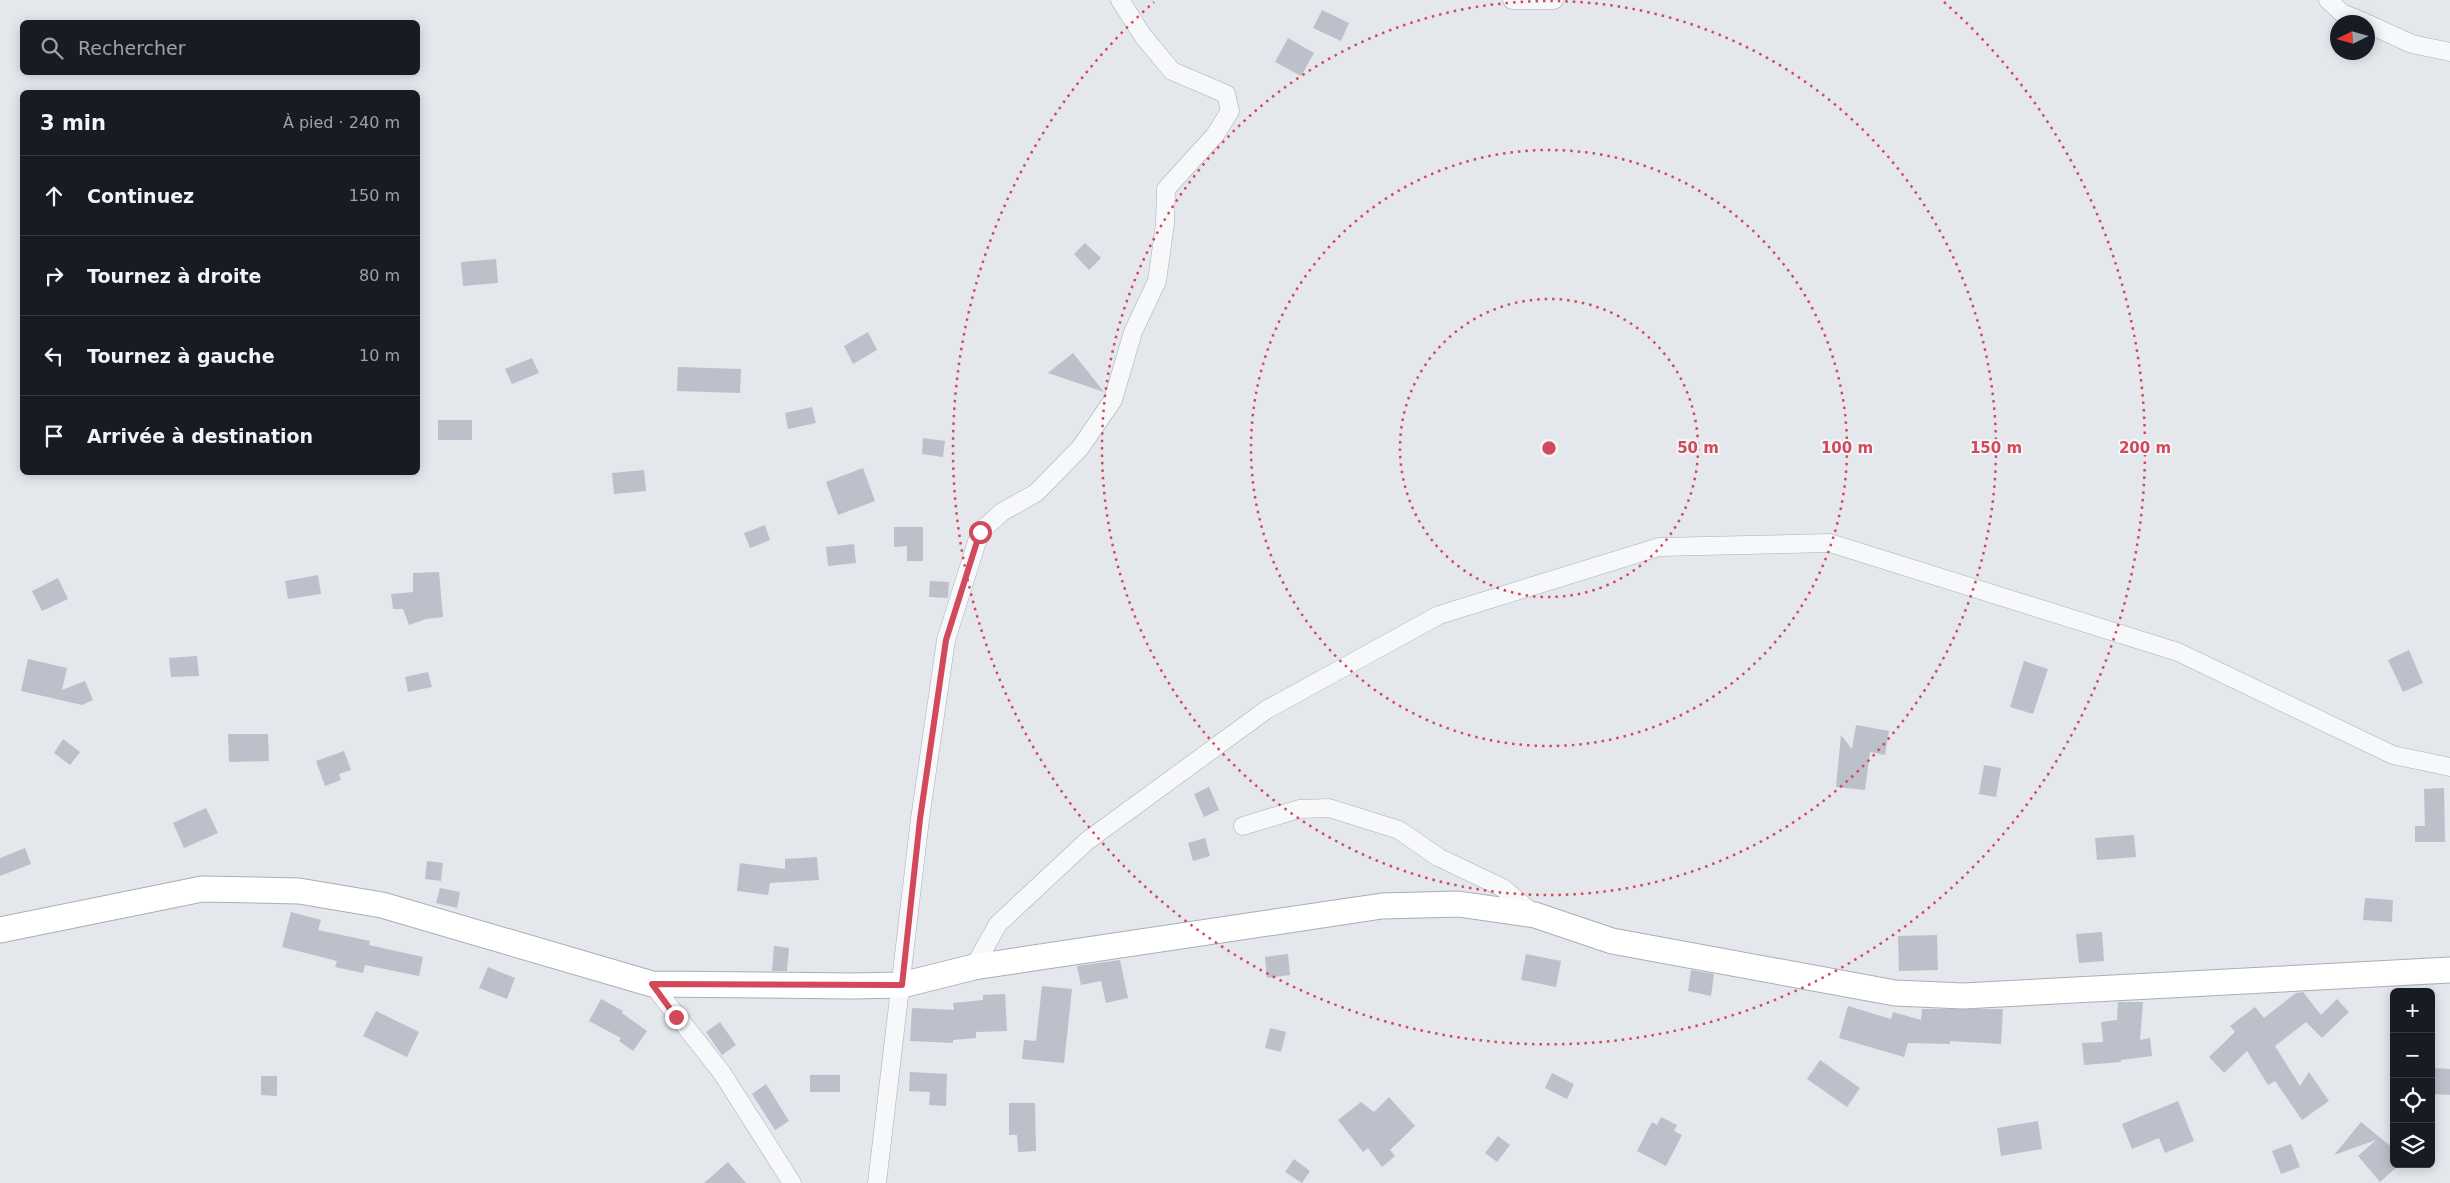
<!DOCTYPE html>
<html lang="fr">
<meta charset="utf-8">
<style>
:root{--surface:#171b24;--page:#242831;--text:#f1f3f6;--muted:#9ea1a6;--line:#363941}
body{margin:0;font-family:"DejaVu Sans",sans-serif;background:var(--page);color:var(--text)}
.controls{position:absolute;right:15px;bottom:15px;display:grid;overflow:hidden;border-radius:8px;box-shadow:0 2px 12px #0003}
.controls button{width:45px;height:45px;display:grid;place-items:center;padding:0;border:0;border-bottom:1px solid var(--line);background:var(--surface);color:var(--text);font:25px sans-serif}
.compass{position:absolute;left:2330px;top:15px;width:45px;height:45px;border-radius:50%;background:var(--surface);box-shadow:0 2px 12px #0003;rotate:265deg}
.stop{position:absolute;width:15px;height:15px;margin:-11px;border:4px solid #d1495b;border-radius:50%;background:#fff}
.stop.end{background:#d1495b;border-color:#fff;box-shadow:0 1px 5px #0008}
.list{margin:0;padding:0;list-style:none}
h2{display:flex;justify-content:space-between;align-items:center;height:65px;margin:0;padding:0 20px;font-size:21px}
h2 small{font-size:16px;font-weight:400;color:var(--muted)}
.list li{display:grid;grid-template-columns:32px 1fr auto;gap:15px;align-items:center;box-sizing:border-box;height:80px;padding:0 20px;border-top:1px solid var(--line)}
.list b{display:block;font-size:19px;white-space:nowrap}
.list em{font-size:16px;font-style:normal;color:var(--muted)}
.icon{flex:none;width:28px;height:28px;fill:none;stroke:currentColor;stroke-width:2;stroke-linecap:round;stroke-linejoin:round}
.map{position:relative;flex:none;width:2450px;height:1183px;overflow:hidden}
.search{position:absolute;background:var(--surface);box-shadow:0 2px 12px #0003;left:20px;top:20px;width:400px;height:55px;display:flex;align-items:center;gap:12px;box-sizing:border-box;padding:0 18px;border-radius:8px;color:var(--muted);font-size:19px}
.panel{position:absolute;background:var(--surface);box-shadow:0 2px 12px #0003;left:20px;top:90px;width:400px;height:385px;border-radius:8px}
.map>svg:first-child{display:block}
.building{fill:#bbc0ca}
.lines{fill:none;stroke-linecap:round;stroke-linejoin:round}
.street-casing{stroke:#a9aeb7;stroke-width:19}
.secondary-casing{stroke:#a9aeb7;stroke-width:27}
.street{stroke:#f7f8fa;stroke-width:18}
.secondary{stroke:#fff;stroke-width:25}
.route{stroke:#d1495b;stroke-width:6}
.ring{fill:none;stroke:#d1495b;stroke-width:2.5;stroke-dasharray:2.5 5}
.centre{fill:#d1495b;stroke:#f4f6f9;stroke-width:2.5}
.ring-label{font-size:15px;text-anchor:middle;font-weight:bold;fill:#d1495b;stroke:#f4f6f9;stroke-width:4;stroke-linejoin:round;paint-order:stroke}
</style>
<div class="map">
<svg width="2450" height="1183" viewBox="0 0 2450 1183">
<rect width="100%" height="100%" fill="#e4e7ec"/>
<path class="building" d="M 1322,10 L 1349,23 L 1341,41 L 1313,28 Z
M 1288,38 L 1314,53 L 1301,76 L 1275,62 Z
M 1085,243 L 1101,258 L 1089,270 L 1074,254 Z
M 496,259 L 498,283 L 463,286 L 461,262 Z
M 868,332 L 877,350 L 853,364 L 844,346 Z
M 1073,353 L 1104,392 L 1048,373 Z
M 532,358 L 539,373 L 512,384 L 505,369 Z
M 678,367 L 741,369 L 740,393 L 677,391 Z
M 812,407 L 816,423 L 788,429 L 785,413 Z
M 438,420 L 472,420 L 472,440 L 438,440 Z
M 923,438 L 945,441 L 943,457 L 922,454 Z
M 863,468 L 875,501 L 838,515 L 826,482 Z
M 644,470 L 646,491 L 614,494 L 612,473 Z
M 765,525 L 770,540 L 750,548 L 744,533 Z
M 894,527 L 923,527 L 923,561 L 907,561 L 907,546 L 894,547 Z
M 854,544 L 856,563 L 828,566 L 826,547 Z
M 439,572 L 443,617 L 426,619 L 409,625 L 403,609 L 393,609 L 391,594 L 413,592 L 413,573 Z
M 318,575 L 321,594 L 288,599 L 285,581 Z
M 58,578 L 68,599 L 42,611 L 32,591 Z
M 930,581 L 949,582 L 948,598 L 929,597 Z
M 2409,650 L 2423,683 L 2403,692 L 2388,660 Z
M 197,656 L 199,676 L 171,677 L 169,658 Z
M 28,659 L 67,668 L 62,690 L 85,681 L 93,700 L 82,705 L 21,691 Z
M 2024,661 L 2048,669 L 2033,714 L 2010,707 Z
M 428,672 L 432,687 L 408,692 L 405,677 Z
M 1856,725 L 1889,731 L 1885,755 L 1870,752 L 1865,790 L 1836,787 L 1841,735 L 1852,749 Z
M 228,734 L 268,734 L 269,761 L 229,762 Z
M 63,739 L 80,752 L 70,765 L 54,753 Z
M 344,751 L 351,770 L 339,774 L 341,780 L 325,786 L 316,761 Z
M 1984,765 L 2001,768 L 1996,797 L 1979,794 Z
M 1209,787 L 1219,810 L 1204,817 L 1194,794 Z
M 2444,788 L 2445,842 L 2415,842 L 2415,826 L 2425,826 L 2424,789 Z
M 206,808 L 218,833 L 184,848 L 173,823 Z
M 2134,835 L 2136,857 L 2097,860 L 2095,838 Z
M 1205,838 L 1210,856 L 1193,861 L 1188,843 Z
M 25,848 L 31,864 L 0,876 L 0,858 Z
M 817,857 L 819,880 L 770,883 L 768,895 L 737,891 L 740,863 L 785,869 L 785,859 Z
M 427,861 L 443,863 L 441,881 L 425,879 Z
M 440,888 L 460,892 L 457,908 L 436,903 Z
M 2365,898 L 2393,900 L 2392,922 L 2363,920 Z
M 291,912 L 321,920 L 318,930 L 370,941 L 369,945 L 423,957 L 419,976 L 365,965 L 363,973 L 335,967 L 337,961 L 282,947 Z
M 2102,932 L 2104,961 L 2079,963 L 2076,934 Z
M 1937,935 L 1938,970 L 1899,971 L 1898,936 Z
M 774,946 L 789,948 L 787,971 L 772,971 Z
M 1288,954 L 1290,975 L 1267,978 L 1265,957 Z
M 1526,954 L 1561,961 L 1556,987 L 1521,980 Z
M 1120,960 L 1128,998 L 1106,1003 L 1101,981 L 1081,985 L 1077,966 Z
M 488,967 L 515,978 L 507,999 L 479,988 Z
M 1691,970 L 1714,974 L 1711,996 L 1688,991 Z
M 1042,986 L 1072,989 L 1064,1063 L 1022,1059 L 1024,1040 L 1036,1041 Z
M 2303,992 L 2321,1015 L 2337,999 L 2349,1012 L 2322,1038 L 2306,1022 L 2275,1046 L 2300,1086 L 2309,1072 L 2329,1101 L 2302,1120 L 2275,1081 L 2268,1085 L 2247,1051 L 2224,1073 L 2209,1057 L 2235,1032 L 2230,1026 L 2255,1007 L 2264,1018 L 2296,993 Z
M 1005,994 L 1007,1031 L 976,1032 L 976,1038 L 953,1040 L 953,1043 L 910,1041 L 912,1008 L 954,1010 L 953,1003 L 983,1000 L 983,995 Z
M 601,999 L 623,1011 L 622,1013 L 647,1031 L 633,1051 L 619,1041 L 621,1038 L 589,1021 Z
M 2118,1002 L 2143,1002 L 2140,1040 L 2150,1038 L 2152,1056 L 2121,1060 L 2121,1062 L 2084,1065 L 2082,1043 L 2103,1042 L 2101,1022 L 2117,1020 Z
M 1848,1006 L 1891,1019 L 1893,1012 L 1921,1020 L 1922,1009 L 2003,1009 L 2001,1044 L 1950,1041 L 1950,1044 L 1908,1043 L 1904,1057 L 1839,1038 Z
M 376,1011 L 419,1032 L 407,1057 L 363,1036 Z
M 720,1022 L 736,1045 L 722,1055 L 706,1032 Z
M 1270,1028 L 1286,1032 L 1281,1052 L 1265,1048 Z
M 1820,1060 L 1860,1088 L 1847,1107 L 1807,1079 Z
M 2431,1068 L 2450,1069 L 2450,1095 L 2431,1094 Z
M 910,1072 L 947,1074 L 946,1106 L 929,1105 L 930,1092 L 909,1091 Z
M 1552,1073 L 1574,1084 L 1567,1099 L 1545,1088 Z
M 810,1075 L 840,1075 L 840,1092 L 810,1092 Z
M 261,1076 L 277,1076 L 277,1096 L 261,1095 Z
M 766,1084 L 789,1121 L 775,1130 L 752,1094 Z
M 1389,1097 L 1415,1126 L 1390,1150 L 1395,1156 L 1382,1167 L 1368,1148 L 1363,1152 L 1338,1120 L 1361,1102 L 1374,1112 Z
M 2178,1101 L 2194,1141 L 2165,1153 L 2159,1138 L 2132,1149 L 2122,1124 Z
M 1009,1103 L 1035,1103 L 1036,1151 L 1018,1152 L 1017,1135 L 1009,1135 Z
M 1661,1117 L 1677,1125 L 1674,1131 L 1682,1135 L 1666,1166 L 1637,1151 L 1652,1122 L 1657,1125 Z
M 2038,1121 L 2042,1149 L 2001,1156 L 1997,1128 Z
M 2361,1122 L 2394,1149 L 2394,1164 L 2399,1165 L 2380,1182 L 2358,1156 L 2376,1140 L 2334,1155 Z
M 1498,1136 L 1510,1145 L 1497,1162 L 1485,1153 Z
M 2291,1144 L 2300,1167 L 2281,1174 L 2272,1151 Z
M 1294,1159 L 1310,1171 L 1302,1183 L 1285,1172 Z
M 728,1162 L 746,1183 L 704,1183 Z"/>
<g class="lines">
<defs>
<path id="street" d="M 1512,0 L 1554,0
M 2328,0 L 2342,13 L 2364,22
M 2368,24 L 2412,44 L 2450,52
M 1243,826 L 1299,809 L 1329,808 L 1399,830 L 1438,857 L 1503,888 L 1535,915
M 974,967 L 998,924 L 1087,841 L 1266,710 L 1439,615 L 1659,547 L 1830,543 L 2178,652 L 2393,755 L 2450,767
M 652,984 L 722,1073 L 792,1183
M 877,1183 L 920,819 L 946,640 L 980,532 L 1002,512 L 1036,493 L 1080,448 L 1113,400 L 1133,332 L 1157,281 L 1165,224 L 1166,189 L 1215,135 L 1230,111 L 1226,94 L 1172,71 L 1143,36 L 1120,0"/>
<path id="secondary" d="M 0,930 L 202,889 L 299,891 L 382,905 L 652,984 L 853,986 L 902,985 L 974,967 L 1382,906 L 1458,904 L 1535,915 L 1612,941 L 1895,993 L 1963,996 L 2450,970"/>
</defs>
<use href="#street" class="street-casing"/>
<use href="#secondary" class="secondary-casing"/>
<use href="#street" class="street"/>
<use href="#secondary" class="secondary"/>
</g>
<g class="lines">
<path class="route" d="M 676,1017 L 652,984 L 902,985 L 920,819 L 946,640 L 980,532"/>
</g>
<g class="ring">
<circle cx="1549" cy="448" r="149"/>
<circle cx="1549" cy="448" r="298"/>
<circle cx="1549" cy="448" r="447"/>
<path d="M1944 2A596 596 0 1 1 1154 2"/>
</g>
<circle cx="1549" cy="448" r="8" class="centre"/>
<g class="ring-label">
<text x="1698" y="453">50 m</text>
<text x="1847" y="453">100 m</text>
<text x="1996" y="453">150 m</text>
<text x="2145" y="453">200 m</text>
</g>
</svg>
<div class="controls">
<button>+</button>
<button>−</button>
<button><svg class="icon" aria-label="locate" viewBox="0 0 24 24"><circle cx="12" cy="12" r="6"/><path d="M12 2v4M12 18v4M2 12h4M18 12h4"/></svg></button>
<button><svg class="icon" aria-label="layers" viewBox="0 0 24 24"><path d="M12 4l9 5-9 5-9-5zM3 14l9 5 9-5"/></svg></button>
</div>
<svg class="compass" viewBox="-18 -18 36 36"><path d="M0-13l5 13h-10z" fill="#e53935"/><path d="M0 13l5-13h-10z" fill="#9ea1a6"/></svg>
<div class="stop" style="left:980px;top:532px"></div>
<div class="stop end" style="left:676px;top:1017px"></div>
<div class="search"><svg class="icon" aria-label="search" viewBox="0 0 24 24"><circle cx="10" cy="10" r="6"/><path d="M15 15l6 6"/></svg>Rechercher</div>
<section class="panel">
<h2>3 min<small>À pied · 240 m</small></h2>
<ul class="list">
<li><svg class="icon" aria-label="ahead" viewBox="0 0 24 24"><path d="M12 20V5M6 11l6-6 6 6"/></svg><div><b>Continuez</b></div><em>150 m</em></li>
<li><svg class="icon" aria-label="right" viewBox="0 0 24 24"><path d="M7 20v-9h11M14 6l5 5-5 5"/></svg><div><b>Tournez à droite</b></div><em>80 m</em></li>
<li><svg class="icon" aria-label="left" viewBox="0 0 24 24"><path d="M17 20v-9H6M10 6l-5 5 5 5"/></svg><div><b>Tournez à gauche</b></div><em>10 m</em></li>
<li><svg class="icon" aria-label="arrive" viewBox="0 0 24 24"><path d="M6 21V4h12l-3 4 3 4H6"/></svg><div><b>Arrivée à destination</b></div></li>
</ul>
</section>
</div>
